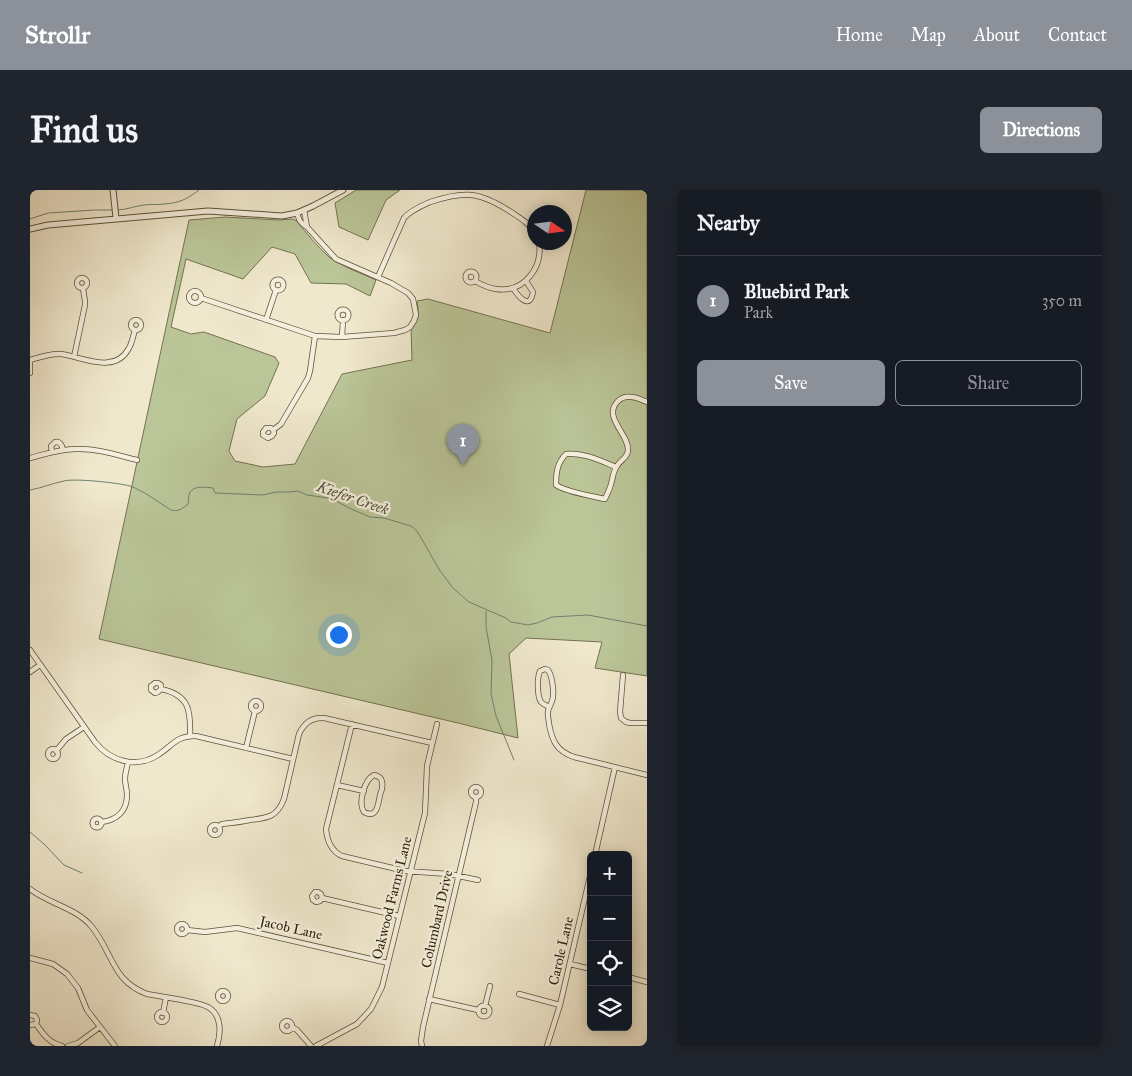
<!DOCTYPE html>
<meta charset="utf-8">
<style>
:root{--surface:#171b24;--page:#20242c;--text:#f1f3f6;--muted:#9ea1a6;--line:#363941;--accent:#8c9099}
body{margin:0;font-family:"IM FELL Great Primer",serif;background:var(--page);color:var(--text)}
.controls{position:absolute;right:15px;bottom:15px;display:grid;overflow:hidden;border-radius:8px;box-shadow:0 2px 12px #0003}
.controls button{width:45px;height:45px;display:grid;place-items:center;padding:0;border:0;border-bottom:1px solid var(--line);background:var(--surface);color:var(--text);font:25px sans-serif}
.compass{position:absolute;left:497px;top:15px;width:45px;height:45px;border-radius:50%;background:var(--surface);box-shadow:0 2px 12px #0003;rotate:103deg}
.you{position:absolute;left:308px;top:444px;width:18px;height:18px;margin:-12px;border:4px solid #fff;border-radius:50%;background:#1a73e8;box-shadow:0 0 0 8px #1a73e833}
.badge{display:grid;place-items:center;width:32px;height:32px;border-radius:50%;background:var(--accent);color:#fff;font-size:16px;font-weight:700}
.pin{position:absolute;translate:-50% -41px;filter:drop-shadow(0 1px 2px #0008)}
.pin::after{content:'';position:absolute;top:26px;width:18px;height:15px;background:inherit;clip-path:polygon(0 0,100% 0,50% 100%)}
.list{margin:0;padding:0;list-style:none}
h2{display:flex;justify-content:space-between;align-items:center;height:65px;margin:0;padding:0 20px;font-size:21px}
h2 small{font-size:16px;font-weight:400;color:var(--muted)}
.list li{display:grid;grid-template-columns:32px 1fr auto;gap:15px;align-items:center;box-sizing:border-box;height:90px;padding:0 20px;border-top:1px solid var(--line)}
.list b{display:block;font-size:19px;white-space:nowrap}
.list p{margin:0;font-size:16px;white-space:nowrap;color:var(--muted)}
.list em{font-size:16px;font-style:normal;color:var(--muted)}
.actions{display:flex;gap:10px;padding:15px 20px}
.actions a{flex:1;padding:11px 0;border:1px solid var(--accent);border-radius:8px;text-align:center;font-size:18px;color:var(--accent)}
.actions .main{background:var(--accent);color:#fff}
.icon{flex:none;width:28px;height:28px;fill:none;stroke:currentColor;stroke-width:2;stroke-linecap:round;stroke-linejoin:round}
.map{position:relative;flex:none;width:617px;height:856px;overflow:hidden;border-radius:8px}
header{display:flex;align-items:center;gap:30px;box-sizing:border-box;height:70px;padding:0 25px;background:var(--accent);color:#fff}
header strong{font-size:24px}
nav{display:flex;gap:28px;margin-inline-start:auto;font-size:18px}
.intro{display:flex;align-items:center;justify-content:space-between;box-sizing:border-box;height:120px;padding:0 30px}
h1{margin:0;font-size:35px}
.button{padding:12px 22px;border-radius:8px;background:var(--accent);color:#fff;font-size:18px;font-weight:700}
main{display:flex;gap:30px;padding:0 30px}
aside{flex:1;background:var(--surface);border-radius:8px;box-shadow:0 2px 12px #0003}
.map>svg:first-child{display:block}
.green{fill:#bac598;stroke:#747250}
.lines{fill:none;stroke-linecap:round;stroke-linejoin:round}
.stream{stroke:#70806f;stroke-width:1}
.minor-casing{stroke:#5f5139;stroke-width:6}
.tertiary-casing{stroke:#5f5139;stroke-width:7}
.minor{stroke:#f5f0de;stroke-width:4.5}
.tertiary{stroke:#f5f0de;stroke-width:5}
.labels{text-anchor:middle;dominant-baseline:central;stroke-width:4.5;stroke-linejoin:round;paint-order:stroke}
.street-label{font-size:14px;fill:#2f1f08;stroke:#f5f0de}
.water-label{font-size:15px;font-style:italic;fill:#4f4f3c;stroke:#f5f0de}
</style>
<header>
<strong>Strollr</strong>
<nav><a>Home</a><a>Map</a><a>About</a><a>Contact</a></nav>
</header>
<div class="intro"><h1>Find us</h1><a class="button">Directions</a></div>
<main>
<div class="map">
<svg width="617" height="856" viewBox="0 0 617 856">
<rect width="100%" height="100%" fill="#f0e8cd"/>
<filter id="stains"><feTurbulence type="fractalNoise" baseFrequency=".004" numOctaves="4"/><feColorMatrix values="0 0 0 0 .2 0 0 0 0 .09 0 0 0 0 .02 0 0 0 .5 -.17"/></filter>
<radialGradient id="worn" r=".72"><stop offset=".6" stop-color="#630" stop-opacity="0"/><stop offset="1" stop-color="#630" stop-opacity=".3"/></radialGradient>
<path class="green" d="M 326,0 L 370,0 L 356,10 L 338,50 L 309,37 L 305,13 Z
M 556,0 L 617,0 L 617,486 L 565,478 L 572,452 L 496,448 L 479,464 L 488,548 L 428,533 L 69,449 L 159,30 L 195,27 L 248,30 L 263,29 L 267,31 C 277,44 287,56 299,67 C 313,77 331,83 346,90 L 340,106 L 316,94 L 281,93 L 265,64 L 242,57 L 213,89 L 156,69 L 141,137 L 161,144 L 174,142 L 245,167 L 249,173 L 235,206 L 207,229 L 199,261 L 205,271 L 233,277 L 265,274 L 312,184 L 382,170 L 381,138 L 388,127 L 388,118 L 387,111 L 398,109 L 520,143 Z"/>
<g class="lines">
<path class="stream" d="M 87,20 C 96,20 105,16 114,15 C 120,14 127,15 134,14 C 150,13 157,9 169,0
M 0,29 L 18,23 L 65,20 L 83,20
M 0,300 C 12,298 23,293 34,291 C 45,288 89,293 100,296 C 114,301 128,312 141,320 C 148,322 152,319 158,314 C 159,311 158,308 159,305 C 161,295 175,297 183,298 L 185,303 L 233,305 L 246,302 L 259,302 L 268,301 L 277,305 L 298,308 L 306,311 L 319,318 L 340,327 L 354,328 L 381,336 L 386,340 L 390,346 L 410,381 L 423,398 L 439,412 L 476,428 L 481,432 L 498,435 L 507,433 L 522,427 L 558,425 L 617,436
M 456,421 L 456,437 L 462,470 L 461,504 L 466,526 L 484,570
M 0,642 L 15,655 L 34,675 L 52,683"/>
<defs>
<path id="minor" d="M 274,20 L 277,37
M435.5 87a5.5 5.5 0 1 1 11 0a5.5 5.5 0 1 1-11 0Z
M 348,87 L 374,28 C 381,20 391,16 400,12 C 436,0 450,2 481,22 C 490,28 499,33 504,42
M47 93a5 5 0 1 1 10 0a5 5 0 1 1-10 0Z
M242.5 95a5.5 5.5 0 1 1 11 0a5.5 5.5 0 1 1-11 0Z
M 445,91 C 452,95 458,98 466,99 C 494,103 513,78 509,52
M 483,98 C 488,106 500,121 503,102 L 496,91
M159 107a6 6 0 1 1 12 0a6 6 0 1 1-12 0Z
M 171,108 L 285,146 L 312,147 L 364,143 L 375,140 L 380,137 L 384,131 L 386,125 L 383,109 L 378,103 L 361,93 L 306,69 L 277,37 C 270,33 269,30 267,23
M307.5 125a5.5 5.5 0 1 1 11 0a5.5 5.5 0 1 1-11 0Z
M101 135a5 5 0 1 1 10 0a5 5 0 1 1-10 0Z
M 236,130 L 246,100
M 312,147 L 313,130
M 44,167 L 55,115 L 55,111 L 53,99
M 0,170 C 10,167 21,163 31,164 C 53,167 85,185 99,158 C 102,153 103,146 105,140
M 0,170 L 0,183
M 243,240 L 241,238 L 236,238 L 233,242 L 233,245 L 238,248 L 242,246 L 244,243 L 243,240 L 251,234 L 278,188 L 280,181 L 285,146
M 22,262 L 21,256 L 25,252 C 30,251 32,255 33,260
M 0,268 C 15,264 30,259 46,259 C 66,258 87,265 107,270
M 586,277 C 571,271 553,262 536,264 C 527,273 526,283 526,295 C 536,302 562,306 575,309 C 577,304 580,299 581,294 C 583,288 583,281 587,276 C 590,270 598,268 598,260 C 599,244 572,227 588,211 C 596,203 608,208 617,212
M 0,460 L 65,552 C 80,571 106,579 128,565 C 142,556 147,545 166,546 L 263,569
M 0,482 L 10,475
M 593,485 L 590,522 L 591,528 L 596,532 L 600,533 L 617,533
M 131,499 L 128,502 L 125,503 L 121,500 L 121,496 L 125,493 L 128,493 L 131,495 L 131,499 C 159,505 161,520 160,546
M221 516a5 5 0 1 1 10 0a5 5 0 1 1-10 0Z
M 519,517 C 516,515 514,515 511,512 C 507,506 507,488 510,481 L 515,479 L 518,480 C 522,485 525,504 522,511 C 521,515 518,518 518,522 C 517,525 519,530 519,534 C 522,550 526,561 544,567 L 617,585
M 322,534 L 296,639 C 297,650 301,661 312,666 L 375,681 L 419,684 L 448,690
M 216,558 L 225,521
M18 564a5 5 0 1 1 10 0a5 5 0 1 1-10 0Z
M 26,561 L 36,549 L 54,537
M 344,585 C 348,586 349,586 351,589 C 354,594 352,600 350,605 C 348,615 347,629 334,622 C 328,613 334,590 344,585 Z
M 307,595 L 334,601
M441 602a5 5 0 1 1 10 0a5 5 0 1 1-10 0Z
M62.5 633a4.5 4.5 0 1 1 9 0a4.5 4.5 0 1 1-9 0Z
M 72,632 C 87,630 97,621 97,605 C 97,599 95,594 95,589 C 95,583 97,578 98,572
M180 640a5 5 0 1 1 10 0a5 5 0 1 1-10 0Z
M 189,636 L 192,634 C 202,633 211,632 220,630 C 238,628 247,627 254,609 L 269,544 C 274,533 282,527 294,528 L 402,553
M 565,665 L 585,577
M 0,699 C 19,714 47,718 62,737 C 83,763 82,791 117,804 C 129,806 140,808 152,810 C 160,812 170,813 178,817 C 192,825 191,843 187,856
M 292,708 L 291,704 L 288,702 L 285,702 L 282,706 L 283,710 L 286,712 L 290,711 L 292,708 L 369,726
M147 739a5 5 0 1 1 10 0a5 5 0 1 1-10 0Z
M 157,740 L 175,742 L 207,738 L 358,773
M 0,768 L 23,774 L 37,784 L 48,798 L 57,820 L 85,856
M 540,774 L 561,779
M 598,787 L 617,792
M188 806a5 5 0 1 1 10 0a5 5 0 1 1-10 0Z
M 489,804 L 530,815
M 399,809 L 448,820
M448.5 821a5.5 5.5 0 1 1 11 0a5.5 5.5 0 1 1-11 0Z
M 455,816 L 460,796
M127 827a5 5 0 1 1 10 0a5 5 0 1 1-10 0Z
M 133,823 L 136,807
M 0,825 L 5,826 L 7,830 L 6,834 L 0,835
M252 836a5 5 0 1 1 10 0a5 5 0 1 1-10 0Z
M 6,834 C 13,844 19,853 32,856
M 262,837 L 267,840 L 281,856
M 38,856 L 48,853 L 70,837
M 286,856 L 327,834 L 341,819 L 352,797 L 395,623 L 397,576 L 407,534
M 392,856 L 391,851 L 393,837 L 446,612 L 446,607
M 517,856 L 530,815 L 561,682"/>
<path id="tertiary" d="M 83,0 L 86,28
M 0,39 L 18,35 L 178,21 L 252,26 L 267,23 L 283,16 L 313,0"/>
</defs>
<use href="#minor" class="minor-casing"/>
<use href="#tertiary" class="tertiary-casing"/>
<use href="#minor" class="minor"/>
<use href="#tertiary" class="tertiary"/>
</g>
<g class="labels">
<g class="street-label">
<text transform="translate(362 708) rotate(-76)">Oakwood Farms Lane</text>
<text transform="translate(407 729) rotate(-77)">Columbard Drive</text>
<text transform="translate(261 738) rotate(13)">Jacob Lane</text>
<text transform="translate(531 761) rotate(-77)">Carole Lane</text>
</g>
<g class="water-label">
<text transform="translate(323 308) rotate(19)">Kiefer Creek</text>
</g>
</g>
<rect width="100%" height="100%" filter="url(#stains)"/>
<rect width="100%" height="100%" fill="url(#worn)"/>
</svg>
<div class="controls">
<button>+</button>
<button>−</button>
<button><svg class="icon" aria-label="locate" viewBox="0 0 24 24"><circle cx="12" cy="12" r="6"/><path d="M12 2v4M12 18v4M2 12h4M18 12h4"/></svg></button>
<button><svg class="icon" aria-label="layers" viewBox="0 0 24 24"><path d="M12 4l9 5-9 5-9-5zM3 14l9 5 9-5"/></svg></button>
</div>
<svg class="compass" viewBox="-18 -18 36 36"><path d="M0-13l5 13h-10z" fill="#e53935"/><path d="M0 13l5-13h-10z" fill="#9ea1a6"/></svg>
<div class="you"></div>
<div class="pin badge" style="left:433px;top:275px">1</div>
</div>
<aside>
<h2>Nearby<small></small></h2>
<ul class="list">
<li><span class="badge">1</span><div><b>Bluebird Park</b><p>Park</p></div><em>350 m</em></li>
</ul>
<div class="actions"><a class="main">Save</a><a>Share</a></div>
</aside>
</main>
